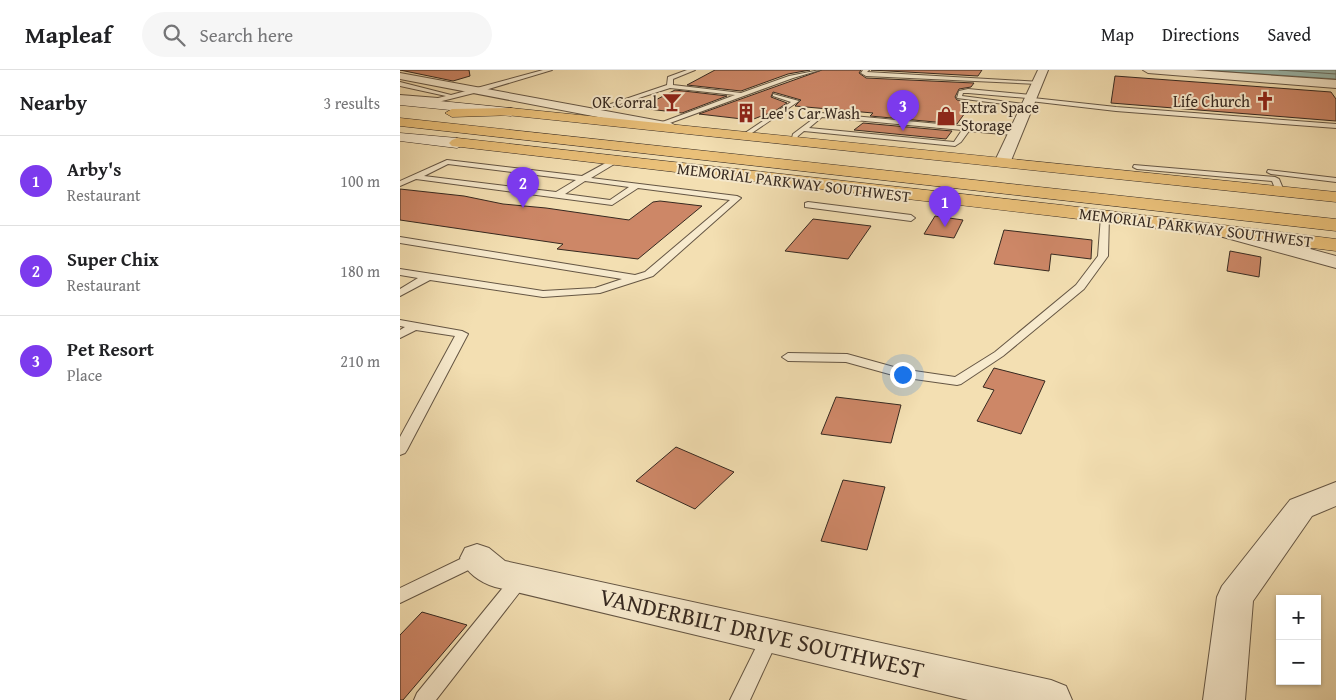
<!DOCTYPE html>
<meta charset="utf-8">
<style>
:root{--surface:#fff;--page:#f6f6f6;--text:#202124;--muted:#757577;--line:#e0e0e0;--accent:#7c3aed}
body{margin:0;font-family:"Gentium Book Plus",serif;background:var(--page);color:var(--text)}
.controls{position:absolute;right:15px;bottom:15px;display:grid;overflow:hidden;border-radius:0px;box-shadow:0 1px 4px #0004}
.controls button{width:45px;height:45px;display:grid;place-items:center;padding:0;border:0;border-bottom:1px solid var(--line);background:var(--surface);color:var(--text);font:25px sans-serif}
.you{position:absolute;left:502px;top:304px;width:18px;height:18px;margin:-12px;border:4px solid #fff;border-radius:50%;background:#1a73e8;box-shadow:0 0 0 8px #1a73e833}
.badge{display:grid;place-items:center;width:32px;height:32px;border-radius:50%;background:var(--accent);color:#fff;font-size:16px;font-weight:700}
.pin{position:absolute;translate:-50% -41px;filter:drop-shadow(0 1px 2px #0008)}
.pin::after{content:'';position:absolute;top:26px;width:18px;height:15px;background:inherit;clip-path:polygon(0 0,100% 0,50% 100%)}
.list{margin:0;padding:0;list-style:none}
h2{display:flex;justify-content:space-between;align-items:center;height:65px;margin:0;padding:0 20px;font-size:21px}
h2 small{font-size:16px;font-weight:400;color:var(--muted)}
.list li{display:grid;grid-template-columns:32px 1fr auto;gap:15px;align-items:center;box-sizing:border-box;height:90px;padding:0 20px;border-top:1px solid var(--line)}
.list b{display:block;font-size:19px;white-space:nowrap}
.list p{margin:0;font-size:16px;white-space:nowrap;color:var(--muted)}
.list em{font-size:16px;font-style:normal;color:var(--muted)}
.icon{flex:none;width:28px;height:28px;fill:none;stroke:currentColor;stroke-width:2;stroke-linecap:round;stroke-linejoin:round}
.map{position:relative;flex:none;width:936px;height:630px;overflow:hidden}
header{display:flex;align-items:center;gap:30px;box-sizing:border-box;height:70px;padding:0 25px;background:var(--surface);border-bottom:1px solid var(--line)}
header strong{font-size:24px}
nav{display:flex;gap:28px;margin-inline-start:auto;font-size:18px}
.search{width:350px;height:45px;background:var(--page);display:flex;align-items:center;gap:12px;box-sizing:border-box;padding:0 18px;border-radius:28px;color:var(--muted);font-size:19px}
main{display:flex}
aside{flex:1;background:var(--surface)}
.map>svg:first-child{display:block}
.water{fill:#9cbcb1;stroke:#738177}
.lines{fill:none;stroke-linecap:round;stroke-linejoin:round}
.shore{stroke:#697268;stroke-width:1}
.building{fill:#cd8767;stroke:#362920}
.service-casing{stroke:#655644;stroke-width:2}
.minor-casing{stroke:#655644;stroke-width:2}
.secondary-casing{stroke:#362920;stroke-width:1}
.primary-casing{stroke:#362920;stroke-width:1}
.motorway-casing{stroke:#362920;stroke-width:1}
.service{fill:#f7eacd;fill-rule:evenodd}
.minor{fill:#f7eacd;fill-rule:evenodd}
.secondary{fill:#f7eacd;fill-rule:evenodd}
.primary{fill:#eac079;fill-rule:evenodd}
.motorway{fill:#eac079;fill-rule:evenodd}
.labels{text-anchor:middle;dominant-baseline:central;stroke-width:4;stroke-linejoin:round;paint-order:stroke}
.far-poi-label{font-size:16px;fill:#362920;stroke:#f7eacd;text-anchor:end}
.far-street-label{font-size:16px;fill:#362920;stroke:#f7eacd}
.near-street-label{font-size:24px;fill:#362920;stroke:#f7eacd}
</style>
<header>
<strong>Mapleaf</strong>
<div class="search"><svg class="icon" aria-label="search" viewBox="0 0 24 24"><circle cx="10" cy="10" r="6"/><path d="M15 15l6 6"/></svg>Search here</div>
<nav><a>Map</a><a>Directions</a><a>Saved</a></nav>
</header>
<main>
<aside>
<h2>Nearby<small>3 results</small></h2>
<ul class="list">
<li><span class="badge">1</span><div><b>Arby's</b><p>Restaurant</p></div><em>100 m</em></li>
<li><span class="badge">2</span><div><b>Super Chix</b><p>Restaurant</p></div><em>180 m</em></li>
<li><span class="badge">3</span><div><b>Pet Resort</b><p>Place</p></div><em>210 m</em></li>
</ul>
</aside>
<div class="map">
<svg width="936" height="630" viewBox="0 0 936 630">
<rect width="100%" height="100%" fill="#f3dfb2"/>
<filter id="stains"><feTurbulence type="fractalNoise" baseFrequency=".004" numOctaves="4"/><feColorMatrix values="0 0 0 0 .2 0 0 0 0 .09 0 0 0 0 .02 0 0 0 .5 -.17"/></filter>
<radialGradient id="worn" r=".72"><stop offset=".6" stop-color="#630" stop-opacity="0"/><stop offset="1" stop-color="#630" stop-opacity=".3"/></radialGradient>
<path class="water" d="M 805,0 L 936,0 L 936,9 L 817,1 Z"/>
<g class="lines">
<path class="shore" d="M 879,0 L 936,4"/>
</g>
<path class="building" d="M 0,0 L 69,0 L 70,6 L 53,11 Z
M 315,0 L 410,0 L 388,4 L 341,21 L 287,15 Z
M 422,0 L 461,0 L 459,3 L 466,8 L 574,13 L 571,17 L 559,19 L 555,27 L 557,30 L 564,31 L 561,35 L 570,36 L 557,54 L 470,46 L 473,43 L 395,36 L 401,30 L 373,22 L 371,27 L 387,33 L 375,41 L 351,50 L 299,44 Z
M 471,0 L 582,0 L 578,6 Z
M 715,6 L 931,22 L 936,29 L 936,51 L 711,33 Z
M 275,20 L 327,26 L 282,43 L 240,38 Z
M 463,53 L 552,61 L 546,69 L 454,60 Z
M 0,119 L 64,126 L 103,134 L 146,138 L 229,150 L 253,132 L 260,131 L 302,136 L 238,189 L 157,179 L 163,174 L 0,150 Z
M 535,146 L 563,150 L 554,168 L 524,164 Z
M 413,149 L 471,156 L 448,189 L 385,181 Z
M 604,160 L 692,170 L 691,189 L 651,184 L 649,201 L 594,194 Z
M 830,181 L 861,187 L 859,207 L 827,201 Z
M 594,298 L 645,311 L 621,364 L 577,351 L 594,320 L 583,317 Z
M 436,327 L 501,335 L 491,373 L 421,364 Z
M 276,377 L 334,402 L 295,439 L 236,411 Z
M 443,410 L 485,417 L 467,480 L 421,471 Z
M 22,542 L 67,555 L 3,630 L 0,630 L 0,565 Z"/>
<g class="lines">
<defs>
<path id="service" d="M 143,0 L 152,0 L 82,21 L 38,32 L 0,29 L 0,25 L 38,28 L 46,26 L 0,16 L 0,12 L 51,25 Z
M 287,0 L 295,0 L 273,9 L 273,15 L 341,23 L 389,6 L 420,0 L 393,8 L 259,57 L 256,55 L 257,54 L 335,25 L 270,18 L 192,43 L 187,42 L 267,15 L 268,7 Z
M 463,0 L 469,0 L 467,2 L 641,12 L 638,14 L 466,6 L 461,3 Z
M 568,19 L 631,25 L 633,28 L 716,37 L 936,54 L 936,58 L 716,41 L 630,31 L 627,28 L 568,23 L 563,23 L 562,26 L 631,35 L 628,37 L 557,28 L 559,21 Z
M 373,24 L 399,31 L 346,67 L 342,67 L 342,65 L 391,32 L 373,26 Z
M 421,43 L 614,61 L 617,63 L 614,65 L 569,61 L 561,72 L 555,76 L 404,61 L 398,66 L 395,72 L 391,72 L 393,64 ZM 422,47 L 562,60 L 554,72 L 409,58 Z
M 213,89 L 216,89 L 216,93 L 191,108 L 337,126 L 341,128 L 253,206 L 200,223 L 143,227 L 30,210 L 0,226 L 0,219 L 18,208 L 0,205 L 0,199 L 143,221 L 195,218 L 222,209 L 0,173 L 0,167 L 235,205 L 245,202 L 330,130 L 238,118 L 212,135 L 16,109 L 0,116 L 0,111 L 47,90 L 182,106 ZM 48,94 L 176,110 L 156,122 L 24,106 ZM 185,111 L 229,117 L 210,130 L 165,124 Z
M 734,95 L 875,107 L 879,109 L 884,121 L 877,123 L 872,111 L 737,99 L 733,97 Z
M 868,100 L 936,108 L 936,112 L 871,104 L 867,102 Z
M 408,132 L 511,145 L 515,148 L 511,151 L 405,137 L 405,133 Z
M 705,143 L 709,146 L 708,186 L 684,219 L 603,286 L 561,314 L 557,315 L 500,307 L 446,292 L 388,291 L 382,287 L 388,283 L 447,284 L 501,299 L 555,307 L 595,282 L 676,215 L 698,186 L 701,146 Z
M 0,250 L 62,261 L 68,264 L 7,380 L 5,383 L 0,385 L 0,367 L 55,266 L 16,260 L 0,268 L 0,260 L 5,257 L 0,256 Z
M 77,481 L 83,483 L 85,488 L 83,493 L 0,533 L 0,518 Z
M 120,502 L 126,504 L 128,509 L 126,514 L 36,630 L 14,630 L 17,623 L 114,504 Z
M 370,559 L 376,561 L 379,567 L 350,630 L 330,630 L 364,561 Z"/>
<path id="minor" d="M 638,0 L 648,0 L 610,93 L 607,96 L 597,96 L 594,93 Z
M 743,0 L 793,0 L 936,10 L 936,18 L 748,3 Z
M 0,3 L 271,53 L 278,57 L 271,61 L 0,9 Z
M 830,157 L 936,186 L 936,198 L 823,167 L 821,163 L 823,159 Z
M 936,412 L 936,436 L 912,446 L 853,531 L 845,630 L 803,630 L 817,527 L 822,516 L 890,430 Z
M 77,474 L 89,478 L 105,491 L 651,610 L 666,616 L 672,630 L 568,630 L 95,517 C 79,512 67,503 60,488 L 65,478 Z"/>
<path id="secondary" d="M 0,27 L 111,38 L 118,42 L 111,46 L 0,35 Z
M 0,63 L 57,68 L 62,70 L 65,73 L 62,76 L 57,78 L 0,71 Z"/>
<path id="primary" d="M 111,38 L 936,122 L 936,132 L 106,45 L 104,42 L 106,39 Z
M 57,68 L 662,135 L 936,169 L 936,181 L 662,147 L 52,76 L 49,73 L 52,70 Z"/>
<path id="motorway" d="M 111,38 L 116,39 L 118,42 L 116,45 L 52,47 L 45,43 L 52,39 Z
M 0,48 L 936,149 L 936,161 L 0,56 Z"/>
</defs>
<use href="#service" class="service-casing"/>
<use href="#minor" class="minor-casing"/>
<use href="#secondary" class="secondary-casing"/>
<use href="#primary" class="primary-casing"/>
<use href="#motorway" class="motorway-casing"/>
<use href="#service" class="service"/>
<use href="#minor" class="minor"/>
<use href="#secondary" class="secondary"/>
<use href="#primary" class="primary"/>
<use href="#motorway" class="motorway"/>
</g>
<defs>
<symbol id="church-bare" viewBox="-9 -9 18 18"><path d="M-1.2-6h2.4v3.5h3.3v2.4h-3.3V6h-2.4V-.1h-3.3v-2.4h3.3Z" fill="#8f2418" stroke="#f7eacd" stroke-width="2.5" paint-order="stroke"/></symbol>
<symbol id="bar-bare" viewBox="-9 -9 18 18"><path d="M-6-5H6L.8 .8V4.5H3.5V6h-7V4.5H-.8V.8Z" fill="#8f2418" stroke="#f7eacd" stroke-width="2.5" paint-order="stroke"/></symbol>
<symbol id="building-bare" viewBox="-9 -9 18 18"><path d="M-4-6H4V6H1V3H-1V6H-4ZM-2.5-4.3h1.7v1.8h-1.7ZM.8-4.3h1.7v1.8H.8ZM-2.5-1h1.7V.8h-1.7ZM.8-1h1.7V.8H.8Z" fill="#8f2418" stroke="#f7eacd" stroke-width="2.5" paint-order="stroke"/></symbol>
<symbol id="shop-bare" viewBox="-9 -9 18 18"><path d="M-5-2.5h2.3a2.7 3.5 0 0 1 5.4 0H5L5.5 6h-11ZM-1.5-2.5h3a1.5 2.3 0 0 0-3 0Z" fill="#8f2418" stroke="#f7eacd" stroke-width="2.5" paint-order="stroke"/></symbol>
</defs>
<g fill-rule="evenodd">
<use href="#church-bare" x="851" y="17" width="28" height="28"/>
<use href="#bar-bare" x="258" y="18" width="28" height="28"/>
<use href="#building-bare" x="332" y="29" width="28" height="28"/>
<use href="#shop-bare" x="532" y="32" width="28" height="28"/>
</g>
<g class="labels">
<g class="far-poi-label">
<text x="850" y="31">Life Church</text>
<text x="257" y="32">OK Corral</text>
<text x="561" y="37" text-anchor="start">Extra Space<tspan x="561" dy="18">Storage</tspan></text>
<text x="361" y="43" text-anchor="start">Lee's Car Wash</text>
</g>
<g class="far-street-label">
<text transform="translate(394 112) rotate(7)">MEMORIAL PARKWAY SOUTHWEST</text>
<text transform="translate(796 157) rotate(7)">MEMORIAL PARKWAY SOUTHWEST</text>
</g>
<g class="near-street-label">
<text transform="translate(362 563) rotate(13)">VANDERBILT DRIVE SOUTHWEST</text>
</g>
</g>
<rect width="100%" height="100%" filter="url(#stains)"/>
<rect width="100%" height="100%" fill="url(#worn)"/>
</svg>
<div class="controls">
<button>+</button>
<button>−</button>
</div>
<div class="you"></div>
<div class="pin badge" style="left:545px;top:157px">1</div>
<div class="pin badge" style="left:123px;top:138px">2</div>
<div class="pin badge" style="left:503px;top:61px">3</div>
</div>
</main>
